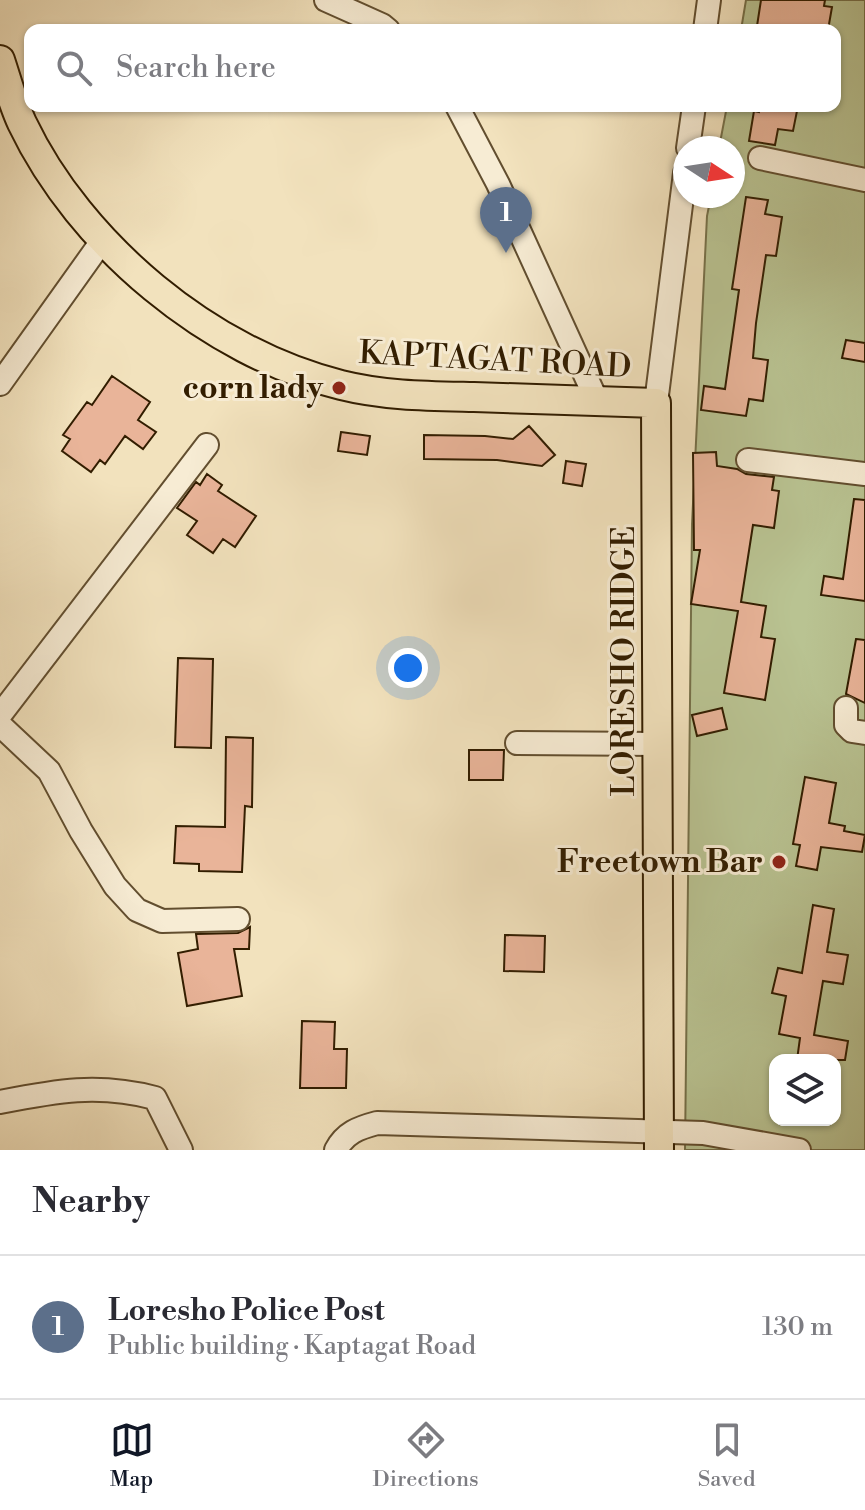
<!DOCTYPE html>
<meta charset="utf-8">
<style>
:root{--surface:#fff;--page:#f2f2f3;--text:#2b2b33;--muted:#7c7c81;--line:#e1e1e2;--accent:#111827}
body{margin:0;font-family:"Libre Bodoni",serif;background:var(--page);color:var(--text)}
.controls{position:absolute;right:24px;bottom:24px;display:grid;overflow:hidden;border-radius:16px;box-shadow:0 2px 6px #0004}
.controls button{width:72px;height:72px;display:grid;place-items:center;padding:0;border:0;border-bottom:2px solid var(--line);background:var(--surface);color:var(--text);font:40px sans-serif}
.compass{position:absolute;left:673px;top:136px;width:72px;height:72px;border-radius:50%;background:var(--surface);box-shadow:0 2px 6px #0004;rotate:102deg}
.you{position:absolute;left:408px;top:668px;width:28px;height:28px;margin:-20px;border:6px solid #fff;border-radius:50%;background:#1a73e8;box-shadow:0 0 0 12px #1a73e833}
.badge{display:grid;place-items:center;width:52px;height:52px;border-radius:50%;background:var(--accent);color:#fff;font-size:26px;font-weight:700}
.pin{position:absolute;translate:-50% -66px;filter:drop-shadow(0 2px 4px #0008)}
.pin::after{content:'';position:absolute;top:42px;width:28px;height:24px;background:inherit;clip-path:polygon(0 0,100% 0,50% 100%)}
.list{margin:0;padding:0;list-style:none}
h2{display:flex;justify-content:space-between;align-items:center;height:104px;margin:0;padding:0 32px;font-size:34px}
h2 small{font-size:26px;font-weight:400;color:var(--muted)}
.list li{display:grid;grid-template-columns:52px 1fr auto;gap:24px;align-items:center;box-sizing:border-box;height:144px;padding:0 32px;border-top:2px solid var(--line)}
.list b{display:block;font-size:30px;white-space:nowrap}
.list p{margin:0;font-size:26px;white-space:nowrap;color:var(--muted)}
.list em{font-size:26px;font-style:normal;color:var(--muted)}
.icon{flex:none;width:44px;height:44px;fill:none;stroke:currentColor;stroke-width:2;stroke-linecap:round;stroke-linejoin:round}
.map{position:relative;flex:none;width:865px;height:1150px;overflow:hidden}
.search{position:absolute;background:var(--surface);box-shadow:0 2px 6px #0004;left:24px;right:24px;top:24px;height:88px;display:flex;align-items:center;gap:20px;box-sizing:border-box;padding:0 28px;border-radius:16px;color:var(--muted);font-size:30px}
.sheet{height:248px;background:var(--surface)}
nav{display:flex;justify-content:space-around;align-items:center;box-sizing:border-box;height:112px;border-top:2px solid var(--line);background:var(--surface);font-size:22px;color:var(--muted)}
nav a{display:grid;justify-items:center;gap:4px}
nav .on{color:var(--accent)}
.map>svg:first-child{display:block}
.green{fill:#b9c392;stroke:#767049;stroke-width:2;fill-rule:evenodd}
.building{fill:#e9b499;stroke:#321d00;stroke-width:2}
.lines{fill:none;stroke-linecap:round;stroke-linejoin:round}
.minor-casing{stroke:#624e2f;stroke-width:26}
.major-casing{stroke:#321d00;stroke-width:32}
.minor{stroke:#f7ecd4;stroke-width:22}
.major{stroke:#f2e2bd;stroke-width:28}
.poi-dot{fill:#8f2418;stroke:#f7ecd4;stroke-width:3}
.labels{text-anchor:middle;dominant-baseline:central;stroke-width:6;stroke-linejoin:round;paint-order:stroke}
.street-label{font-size:32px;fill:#321d00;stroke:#f7ecd4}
.poi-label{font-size:32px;font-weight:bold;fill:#321d00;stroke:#f7ecd4;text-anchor:end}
</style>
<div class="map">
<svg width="865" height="1150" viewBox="0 0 865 1150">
<rect width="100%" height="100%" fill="#f2e2bd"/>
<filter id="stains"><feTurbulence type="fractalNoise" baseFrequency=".0025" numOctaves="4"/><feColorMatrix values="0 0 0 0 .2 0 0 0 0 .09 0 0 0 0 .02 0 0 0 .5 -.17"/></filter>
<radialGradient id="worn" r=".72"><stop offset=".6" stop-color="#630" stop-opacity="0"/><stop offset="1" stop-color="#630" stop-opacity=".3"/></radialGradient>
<path class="green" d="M 746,0 L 865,0 L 865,1150 L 685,1150 L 692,524 L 707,216 L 711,196 L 733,196 L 733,148 L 719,148 L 727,106 L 835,106 L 835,30 L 741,30 ZM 775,1060 L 835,1060 L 835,1120 L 775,1120 Z"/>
<path class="building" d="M 761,0 L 825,0 L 824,6 L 832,7 L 828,30 L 789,30 L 757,26 Z
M 760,106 L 798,106 L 793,131 L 778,129 L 775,145 L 749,141 L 754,111 L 759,112 Z
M 746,197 L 768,200 L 765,214 L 782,217 L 776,256 L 766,255 L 756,323 L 753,358 L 768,360 L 763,401 L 749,399 L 746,416 L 701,410 L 704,386 L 725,389 L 739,290 L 732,289 Z
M 846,340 L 865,343 L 865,362 L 842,358 Z
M 112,376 L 150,402 L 138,420 L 156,432 L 143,449 L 125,436 L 105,464 L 100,460 L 91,472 L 62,451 L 70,439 L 63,435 L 87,402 L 92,405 Z
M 529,426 L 555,455 L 542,466 L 497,460 L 424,459 L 424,435 L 485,436 L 513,439 Z
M 341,432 L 370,436 L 367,455 L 338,451 Z
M 716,452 L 717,466 L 737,469 L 746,474 L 774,477 L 772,490 L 779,491 L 774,528 L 753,525 L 741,602 L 766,606 L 761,637 L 775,639 L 765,700 L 724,693 L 738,611 L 691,604 L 700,550 L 694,550 L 693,453 Z
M 566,461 L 586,464 L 582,486 L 563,483 Z
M 207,474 L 222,485 L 218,491 L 256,516 L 235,547 L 223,539 L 213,553 L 187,535 L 197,521 L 177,508 L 196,482 L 200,485 Z
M 854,499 L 865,500 L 865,601 L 821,595 L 824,576 L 843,579 Z
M 856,639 L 865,640 L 865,703 L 846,694 Z
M 178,658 L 213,659 L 211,748 L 175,747 Z
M 722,708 L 727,729 L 697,736 L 692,715 Z
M 226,737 L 253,738 L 252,807 L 245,806 L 242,872 L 199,871 L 199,864 L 174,863 L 176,826 L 225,827 Z
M 469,750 L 504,750 L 503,780 L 469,780 Z
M 805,777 L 836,783 L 829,823 L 845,826 L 844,831 L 865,835 L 862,852 L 821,847 L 817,870 L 796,866 L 800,845 L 793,844 Z
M 813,905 L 834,909 L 827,952 L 848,955 L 843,984 L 823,981 L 814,1035 L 848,1041 L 845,1060 L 797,1060 L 800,1038 L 779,1034 L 786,996 L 772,993 L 778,968 L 802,973 Z
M 250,927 L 249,949 L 234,949 L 242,996 L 187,1006 L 178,953 L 198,949 L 196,934 L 238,933 Z
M 505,935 L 545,936 L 544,972 L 504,971 Z
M 302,1021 L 335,1022 L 334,1049 L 347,1049 L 346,1088 L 300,1088 Z"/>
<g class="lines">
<defs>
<path id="minor" d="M 326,0 L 382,25 L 388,30
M 705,30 L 709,0
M 457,106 L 498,184 L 597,401
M 688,148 L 694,106
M 760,158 L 865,180
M 0,384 L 102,241
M 656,403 L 685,173
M 748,460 L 865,474
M 846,708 L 846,725 L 852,731 L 865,733
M 0,715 L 207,445
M 0,725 L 49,771 L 81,831 L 115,886 L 137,910 L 162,921 L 238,919
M 517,743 L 658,744
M 0,1102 C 56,1091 98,1083 155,1098 L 181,1150
M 336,1150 C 345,1133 358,1128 377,1123 L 703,1133 L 799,1150"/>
<path id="major" d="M 0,60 C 7,81 13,104 22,123 C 80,245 210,353 341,385 C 385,396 429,396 474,397 C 535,399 595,401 656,403 L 659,1150"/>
</defs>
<use href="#minor" class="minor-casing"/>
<use href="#major" class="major-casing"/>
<use href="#minor" class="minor"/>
<use href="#major" class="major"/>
</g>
<g class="poi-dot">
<circle cx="339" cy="388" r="8"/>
<circle cx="779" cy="862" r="8"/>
</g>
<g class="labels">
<g class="street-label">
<text transform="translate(495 360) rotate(3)">KAPTAGAT ROAD</text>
<text transform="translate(624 661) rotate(-90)">LORESHO RIDGE</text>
</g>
<g class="poi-label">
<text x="323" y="388">corn lady</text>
<text x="763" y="862">Freetown Bar</text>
</g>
</g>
<rect width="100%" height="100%" filter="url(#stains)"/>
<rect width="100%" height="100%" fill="url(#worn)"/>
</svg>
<div class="controls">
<button><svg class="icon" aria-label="layers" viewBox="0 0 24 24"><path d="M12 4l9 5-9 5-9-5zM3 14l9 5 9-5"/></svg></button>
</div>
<svg class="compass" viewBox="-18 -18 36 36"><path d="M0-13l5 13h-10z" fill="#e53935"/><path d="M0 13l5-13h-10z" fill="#7c7c81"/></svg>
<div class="you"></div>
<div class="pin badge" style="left:506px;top:253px;background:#5c6f8a">1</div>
<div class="search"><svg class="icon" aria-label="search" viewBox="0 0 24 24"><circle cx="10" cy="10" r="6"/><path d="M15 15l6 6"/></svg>Search here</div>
</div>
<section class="sheet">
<h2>Nearby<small></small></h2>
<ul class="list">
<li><span class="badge" style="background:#5c6f8a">1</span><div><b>Loresho Police Post</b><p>Public building · Kaptagat Road</p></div><em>130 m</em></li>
</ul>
</section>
<nav>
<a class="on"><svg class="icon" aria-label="map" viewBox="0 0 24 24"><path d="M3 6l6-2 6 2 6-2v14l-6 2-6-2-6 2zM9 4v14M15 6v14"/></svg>Map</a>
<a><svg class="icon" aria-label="directions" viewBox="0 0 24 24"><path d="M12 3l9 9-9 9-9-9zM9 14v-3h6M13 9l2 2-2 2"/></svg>Directions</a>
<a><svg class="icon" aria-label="saved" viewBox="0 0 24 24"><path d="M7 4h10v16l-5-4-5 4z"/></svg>Saved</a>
</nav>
